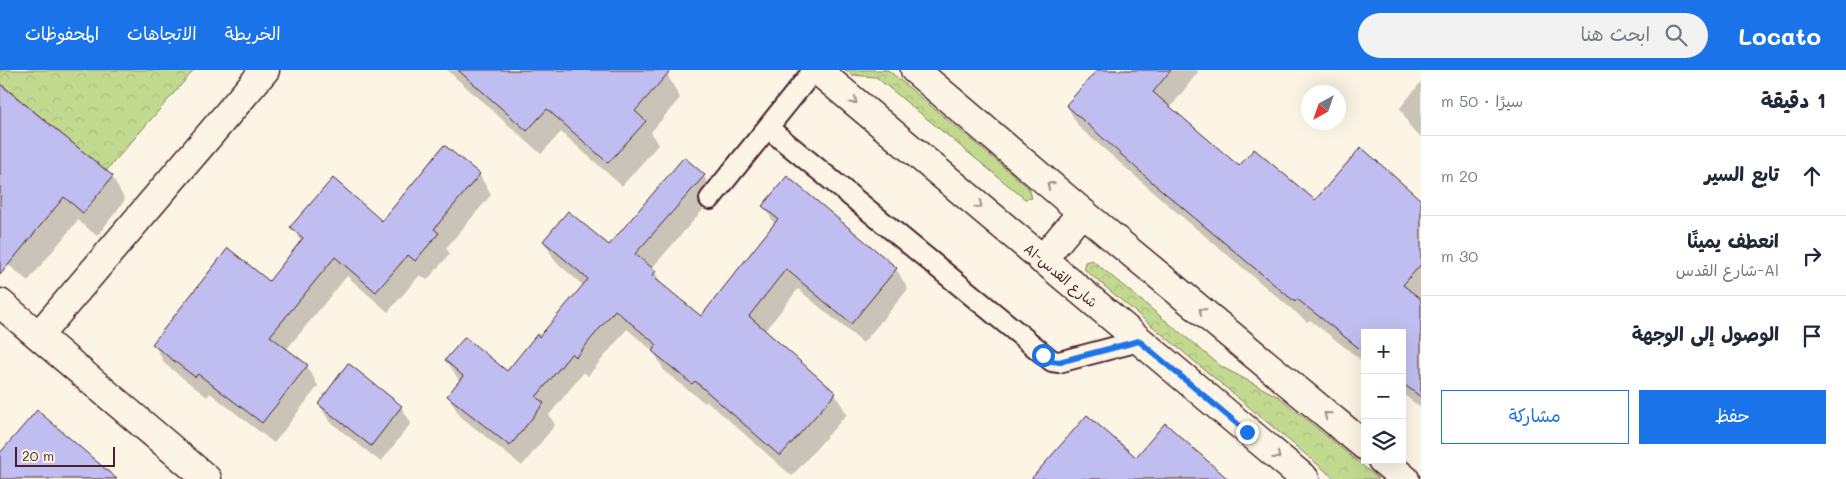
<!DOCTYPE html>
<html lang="ar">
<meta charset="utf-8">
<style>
:root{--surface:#fff;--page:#f2f2f3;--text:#1f2937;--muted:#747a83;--line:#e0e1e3;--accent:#1a73e8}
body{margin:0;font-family:Mali,"Playpen Sans Arabic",sans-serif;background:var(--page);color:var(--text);direction:rtl}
.controls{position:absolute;right:15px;bottom:15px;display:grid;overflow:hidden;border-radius:0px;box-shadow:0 5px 20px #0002}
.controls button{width:45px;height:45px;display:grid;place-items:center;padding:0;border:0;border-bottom:1px solid var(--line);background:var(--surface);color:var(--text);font:25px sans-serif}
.compass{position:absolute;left:1301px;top:15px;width:45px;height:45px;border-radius:50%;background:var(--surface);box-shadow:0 5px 20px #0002;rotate:220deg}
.scale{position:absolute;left:15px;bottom:12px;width:100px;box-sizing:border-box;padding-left:5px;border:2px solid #4a1f2b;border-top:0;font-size:14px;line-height:18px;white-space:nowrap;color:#4a1f2b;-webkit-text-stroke:4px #fcf5e5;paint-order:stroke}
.stop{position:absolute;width:15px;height:15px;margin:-11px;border:4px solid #1a73e8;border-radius:50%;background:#fff}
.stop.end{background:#1a73e8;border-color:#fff;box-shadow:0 1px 5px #0008}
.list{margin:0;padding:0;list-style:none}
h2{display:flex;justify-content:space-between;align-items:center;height:65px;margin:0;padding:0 20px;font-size:21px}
h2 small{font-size:16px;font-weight:400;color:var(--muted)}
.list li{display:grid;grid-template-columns:32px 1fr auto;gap:15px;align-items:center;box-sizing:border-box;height:80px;padding:0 20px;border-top:1px solid var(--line)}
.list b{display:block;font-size:19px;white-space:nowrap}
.list p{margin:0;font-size:16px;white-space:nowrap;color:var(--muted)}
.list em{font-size:16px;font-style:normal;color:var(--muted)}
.actions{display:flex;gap:10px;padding:15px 20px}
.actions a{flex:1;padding:11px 0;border:1px solid var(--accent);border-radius:0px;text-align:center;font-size:18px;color:var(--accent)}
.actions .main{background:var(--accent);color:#fff}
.icon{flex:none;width:28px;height:28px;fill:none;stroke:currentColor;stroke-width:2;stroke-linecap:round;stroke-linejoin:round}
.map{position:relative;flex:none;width:1421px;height:409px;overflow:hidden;direction:ltr}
header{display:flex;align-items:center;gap:30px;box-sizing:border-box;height:70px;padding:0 25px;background:var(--accent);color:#fff}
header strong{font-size:24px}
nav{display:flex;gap:28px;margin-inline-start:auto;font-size:18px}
.search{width:350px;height:45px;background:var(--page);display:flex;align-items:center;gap:12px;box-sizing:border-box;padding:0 18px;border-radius:28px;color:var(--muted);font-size:19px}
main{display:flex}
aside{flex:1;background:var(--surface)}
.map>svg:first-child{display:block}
.park{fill:url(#park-crowns);stroke:#867c5e}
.shadow{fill:#0003}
.building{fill:#c0bef0;stroke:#4a1f2b}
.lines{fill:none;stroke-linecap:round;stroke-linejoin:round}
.service-casing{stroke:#4a1f2b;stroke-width:24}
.minor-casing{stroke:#4a1f2b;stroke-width:31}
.primary-casing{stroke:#4a1f2b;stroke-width:31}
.service{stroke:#fcf5e5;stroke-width:20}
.minor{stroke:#fcf5e5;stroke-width:28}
.primary{stroke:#fcf5e5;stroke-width:28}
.oneway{stroke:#a38a88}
.route{stroke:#1a73e8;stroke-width:6}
.labels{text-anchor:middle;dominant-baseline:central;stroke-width:4;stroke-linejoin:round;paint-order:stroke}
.street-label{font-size:14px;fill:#4a1f2b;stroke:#fcf5e5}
</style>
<header>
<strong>Locato</strong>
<div class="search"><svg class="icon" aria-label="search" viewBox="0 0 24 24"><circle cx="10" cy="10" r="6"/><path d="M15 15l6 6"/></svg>ابحث هنا</div>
<nav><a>الخريطة</a><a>الاتجاهات</a><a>المحفوظات</a></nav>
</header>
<main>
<aside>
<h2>1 دقيقة<small>سيرًا · 50 m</small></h2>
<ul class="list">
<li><svg class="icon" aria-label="ahead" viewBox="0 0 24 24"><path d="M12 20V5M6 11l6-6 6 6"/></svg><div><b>تابع السير</b></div><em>20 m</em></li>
<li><svg class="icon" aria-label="right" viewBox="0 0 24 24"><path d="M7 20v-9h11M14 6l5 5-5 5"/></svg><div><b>انعطف يمينًا</b><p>Al-شارع القدس</p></div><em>30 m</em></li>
<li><svg class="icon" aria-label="arrive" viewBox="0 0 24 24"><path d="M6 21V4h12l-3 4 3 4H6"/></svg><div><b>الوصول إلى الوجهة</b></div></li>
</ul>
<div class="actions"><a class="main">حفظ</a><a>مشاركة</a></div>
</aside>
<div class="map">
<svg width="1421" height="409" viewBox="0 0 1421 409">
<defs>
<pattern id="park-crowns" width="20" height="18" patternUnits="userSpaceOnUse" patternTransform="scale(1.25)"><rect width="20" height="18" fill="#c2da90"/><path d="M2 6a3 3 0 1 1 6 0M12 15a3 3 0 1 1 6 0" fill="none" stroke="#a8bb7c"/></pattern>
</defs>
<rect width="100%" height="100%" fill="#fcf5e5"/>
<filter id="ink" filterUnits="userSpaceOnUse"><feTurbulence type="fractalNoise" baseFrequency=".02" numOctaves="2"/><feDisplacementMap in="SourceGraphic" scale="10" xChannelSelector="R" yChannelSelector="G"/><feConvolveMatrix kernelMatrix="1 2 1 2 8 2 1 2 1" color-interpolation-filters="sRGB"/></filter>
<g filter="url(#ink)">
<path class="park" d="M 0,0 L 194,0 L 106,101 L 0,13 Z
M 845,0 L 888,0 L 1029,118 L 1032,128 L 1025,129 L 876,7 L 852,5 Z
M 1092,190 L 1222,297 L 1279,327 L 1379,409 L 1335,409 L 1084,199 L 1085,192 Z"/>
<path class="shadow" d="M 447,0 L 662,0 L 667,4 L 680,28 L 651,62 L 658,75 L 622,116 L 561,62 L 541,84 Z
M 1099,0 L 1197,0 L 1198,2 L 1170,38 L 1239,98 L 1315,132 L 1421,132 L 1421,338 L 1402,323 L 1402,263 L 1365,263 L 1365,293 L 1310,250 L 1307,252 L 1167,134 L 1079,57 L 1067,36 Z
M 1421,12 L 1421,67 L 1412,60 L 1400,38 Z
M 0,16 L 112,106 L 125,130 L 97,166 L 78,150 L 28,211 L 0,188 Z
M 479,104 L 491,125 L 446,178 L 450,184 L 427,210 L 420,205 L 388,242 L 347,206 L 286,280 L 307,296 L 318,316 L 274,373 L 210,323 L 207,327 L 165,294 L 154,274 L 270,213 L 301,172 L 292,157 L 382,153 Z
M 704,106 L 715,126 L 651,199 L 655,202 L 664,218 L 701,248 L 775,155 L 764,136 L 896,199 L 908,219 L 863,273 L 798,219 L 765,261 L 835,324 L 847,344 L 792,406 L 707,331 L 705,333 L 665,302 L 654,282 L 627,259 L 588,306 L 584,302 L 549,345 L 555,355 L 522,396 L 460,346 L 448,326 L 460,312 L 447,291 L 508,303 L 540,268 L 584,216 L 556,192 L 544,172 L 609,177 Z
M 319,334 L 401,337 L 411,353 L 381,392 L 329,351 Z"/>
<path class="building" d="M 458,0 L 671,0 L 635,41 L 646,51 L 608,93 L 547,39 L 527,61 Z
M 1097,0 L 1171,0 L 1153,22 L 1239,96 L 1254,79 L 1315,130 L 1361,77 L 1421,130 L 1421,194 L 1403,215 L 1421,229 L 1421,327 L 1402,313 L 1402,263 L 1365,263 L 1365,283 L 1297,229 L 1295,232 L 1153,113 L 1066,35 Z
M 0,14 L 113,106 L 83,143 L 64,127 L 0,205 Z
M 444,75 L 480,104 L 434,159 L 439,163 L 415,191 L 408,185 L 376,222 L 335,187 L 270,266 L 308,295 L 262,353 L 198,304 L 195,307 L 152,274 L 228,178 L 269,211 L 303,168 L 290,157 L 333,108 L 382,151 Z
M 684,87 L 705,105 L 635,184 L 656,201 L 652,206 L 701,246 L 778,149 L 762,136 L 787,106 L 897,198 L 851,254 L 786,199 L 749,246 L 836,323 L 780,386 L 695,311 L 692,314 L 652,281 L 657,275 L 615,240 L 576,287 L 572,283 L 536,327 L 544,333 L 510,376 L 447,326 L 463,306 L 445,290 L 465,267 L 507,301 L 537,264 L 539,267 L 588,209 L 543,171 L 568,141 L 609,175 Z
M 348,293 L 402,336 L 371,376 L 318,334 Z
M 37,340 L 117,409 L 0,409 L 0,383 Z
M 1087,345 L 1136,387 L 1165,353 L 1228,409 L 1031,409 Z"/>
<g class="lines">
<defs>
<path id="service" d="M 768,58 L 1052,291 L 1059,292 L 1139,271
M 710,129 L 814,0"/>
<path id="minor" d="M 0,233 L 207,409
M 39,265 L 265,0"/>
<path id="primary" d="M 817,0 L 1305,409
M 915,0 L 1082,142 L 1365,376
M 1042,190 L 1082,142
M 1382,390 L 1405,409"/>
</defs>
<use href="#service" class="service-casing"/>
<use href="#minor" class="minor-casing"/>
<use href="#primary" class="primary-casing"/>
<use href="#service" class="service"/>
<use href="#minor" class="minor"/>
<use href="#primary" class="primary"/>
</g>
<defs><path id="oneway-chevron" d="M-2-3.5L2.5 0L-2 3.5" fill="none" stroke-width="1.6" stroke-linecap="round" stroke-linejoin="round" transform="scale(1.25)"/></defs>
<g class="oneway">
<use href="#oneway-chevron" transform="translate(854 31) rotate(40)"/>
<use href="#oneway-chevron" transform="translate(1050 115) rotate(-140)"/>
<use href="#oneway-chevron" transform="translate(979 135) rotate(40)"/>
<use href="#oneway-chevron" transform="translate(1202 241) rotate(-140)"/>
<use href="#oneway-chevron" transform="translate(1327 345) rotate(-141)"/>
<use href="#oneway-chevron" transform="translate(1277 386) rotate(39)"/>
</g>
</g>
<g class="lines" filter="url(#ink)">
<path class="route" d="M 1043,285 L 1052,291 L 1059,292 L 1139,271 L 1247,362"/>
</g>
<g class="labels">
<g class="street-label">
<text transform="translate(1061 205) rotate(40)">Al-شارع القدس</text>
</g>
</g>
</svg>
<div class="controls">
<button>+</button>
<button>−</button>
<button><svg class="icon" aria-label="layers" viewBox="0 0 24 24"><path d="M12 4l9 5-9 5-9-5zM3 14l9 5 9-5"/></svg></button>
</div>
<svg class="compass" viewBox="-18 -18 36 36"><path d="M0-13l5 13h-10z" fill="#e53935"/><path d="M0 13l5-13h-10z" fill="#747a83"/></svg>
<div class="scale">20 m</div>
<div class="stop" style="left:1043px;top:285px"></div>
<div class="stop end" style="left:1247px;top:362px"></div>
</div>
</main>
